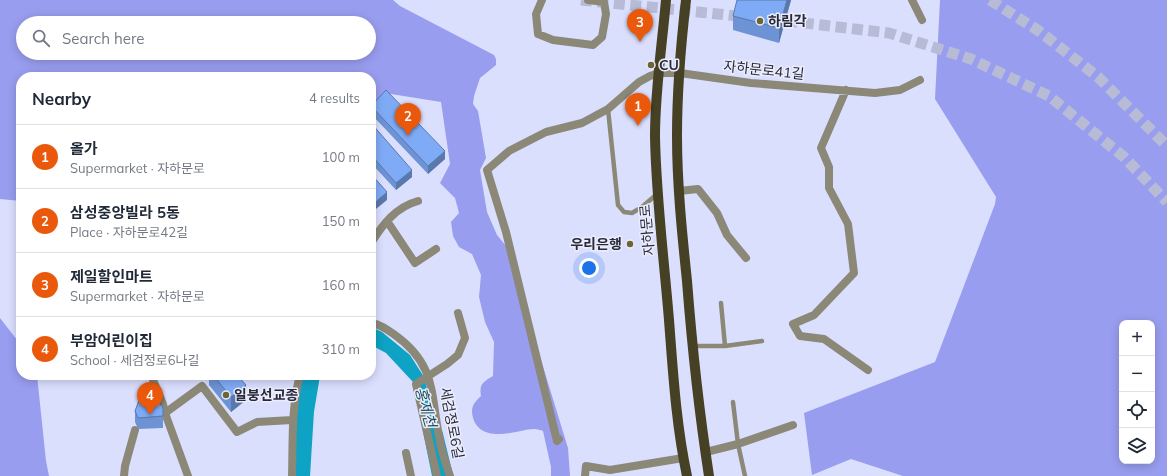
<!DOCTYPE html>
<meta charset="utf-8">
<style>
:root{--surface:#fff;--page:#f6f6f7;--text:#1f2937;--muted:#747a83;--line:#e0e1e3;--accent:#ea580c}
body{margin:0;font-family:Mulish,"Noto Sans KR",sans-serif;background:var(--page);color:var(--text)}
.controls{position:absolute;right:12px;bottom:12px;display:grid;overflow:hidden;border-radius:8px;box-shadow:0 2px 10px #0003}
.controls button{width:36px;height:36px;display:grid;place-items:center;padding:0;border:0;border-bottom:1px solid var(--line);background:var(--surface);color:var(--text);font:20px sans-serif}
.you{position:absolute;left:589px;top:268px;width:14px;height:14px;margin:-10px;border:3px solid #fff;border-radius:50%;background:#1a73e8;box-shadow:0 0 0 6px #1a73e833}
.badge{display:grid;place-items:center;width:26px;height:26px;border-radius:50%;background:var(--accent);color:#fff;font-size:13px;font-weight:700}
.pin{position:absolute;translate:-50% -33px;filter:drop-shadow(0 1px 2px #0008)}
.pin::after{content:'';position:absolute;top:21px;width:14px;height:12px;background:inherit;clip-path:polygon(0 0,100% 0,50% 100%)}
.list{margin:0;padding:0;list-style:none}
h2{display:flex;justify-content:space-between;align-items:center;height:52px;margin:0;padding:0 16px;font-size:17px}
h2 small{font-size:13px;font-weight:400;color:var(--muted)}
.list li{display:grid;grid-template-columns:26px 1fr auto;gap:12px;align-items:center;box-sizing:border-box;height:64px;padding:0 16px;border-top:1px solid var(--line)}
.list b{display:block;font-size:15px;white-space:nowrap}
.list p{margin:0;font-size:13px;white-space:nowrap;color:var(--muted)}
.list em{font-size:13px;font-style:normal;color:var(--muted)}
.icon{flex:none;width:22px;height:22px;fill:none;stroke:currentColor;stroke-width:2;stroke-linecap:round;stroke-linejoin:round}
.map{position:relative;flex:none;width:1167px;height:476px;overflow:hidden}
.search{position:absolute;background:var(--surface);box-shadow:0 2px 10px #0003;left:16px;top:16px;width:360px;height:44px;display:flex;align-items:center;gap:10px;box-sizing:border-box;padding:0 14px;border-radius:22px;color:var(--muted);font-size:15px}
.panel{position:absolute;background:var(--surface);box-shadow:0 2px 10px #0003;left:16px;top:72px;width:360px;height:308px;border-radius:16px}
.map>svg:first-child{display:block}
.forest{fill:#999def;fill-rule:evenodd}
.water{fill:#0ea2c4}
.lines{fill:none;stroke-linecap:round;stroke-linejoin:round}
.river{stroke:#0ea2c4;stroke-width:18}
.trunk-tunnel{stroke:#b7bbd6;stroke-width:11;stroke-dasharray:11 5.5;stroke-linecap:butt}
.service{stroke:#8b8878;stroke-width:4.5}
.minor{stroke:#8b8878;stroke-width:8}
.primary{stroke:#464124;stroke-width:10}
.wall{fill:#6d93d4}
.shaded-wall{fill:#5978ac}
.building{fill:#7fabf6;stroke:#5978ac}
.poi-dot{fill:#6d6532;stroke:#ebedfd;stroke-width:1.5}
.labels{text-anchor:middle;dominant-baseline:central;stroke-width:3;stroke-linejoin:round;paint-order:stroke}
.poi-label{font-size:14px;font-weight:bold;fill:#282a38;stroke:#ebedfd;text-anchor:start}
.street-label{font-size:14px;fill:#282a38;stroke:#ebedfd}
.water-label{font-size:15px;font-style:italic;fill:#1b4f5e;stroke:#ebedfd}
</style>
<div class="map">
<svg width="1167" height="476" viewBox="0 0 1167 476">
<rect width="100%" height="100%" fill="#dbdffe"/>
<path class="forest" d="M 0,0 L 393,0 L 400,6 L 494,55 L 496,59 L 496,65 L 480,78 L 474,96 L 473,104 L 478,111 L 486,158 L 480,170 L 487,212 L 497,235 L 506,246 L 568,448 L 570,476 L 551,476 L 551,467 L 543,431 C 541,430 537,429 534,429 C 526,429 518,432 510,433 C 491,436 474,433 472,412 C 472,404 476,401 481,396 C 479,384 483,382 493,376 L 494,342 L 485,322 L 479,297 L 481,275 L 472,254 L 459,247 L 453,236 L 451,222 L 459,213 L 455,198 L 440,183 L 450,164 L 441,102 L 391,94 L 371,105 L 371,77 L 21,77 L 21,201 L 0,199 ZM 23,23 L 369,23 L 369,53 L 23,53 Z
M 940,0 L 1167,0 L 1167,476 L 903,476 L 851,459 L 812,475 L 804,413 L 935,362 L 995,204 L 996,197 L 935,99 ZM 1122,323 L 1152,323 L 1152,461 L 1122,461 Z
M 0,318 L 21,345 L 21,375 L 37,375 L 46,461 L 49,476 L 0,476 Z"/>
<path class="water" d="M 371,327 L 382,332 L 410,355 L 424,377 L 433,414 L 442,476 L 432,476 L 413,382 L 386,353 L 371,345 Z
M 308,375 L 318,375 C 305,409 301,440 298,476 L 290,476 C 293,442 295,406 308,375 Z"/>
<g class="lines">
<path class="river" d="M 434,435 L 444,476
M 301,476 L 305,411 L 311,375"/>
<path class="trunk-tunnel" d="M 581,0 L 747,17
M 990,0 L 1039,31 L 1098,77 L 1167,146
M 770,19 L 889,33 L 971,59 L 1049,96 L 1124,157 L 1167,202"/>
<path class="service" d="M 608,109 L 618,205 L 624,212 L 632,213 L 642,207 L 657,194
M 721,303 L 725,346
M 692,346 L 725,346 L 762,341
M 733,402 L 738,444 L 745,476"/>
<path class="minor" d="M 542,0 L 536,14 L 538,34 L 553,40 L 593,45 L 602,37 L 606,14 L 604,2 L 588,0
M 912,0 L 922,20
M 846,90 L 821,148 L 829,167 L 829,188 L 848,224 L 854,273 L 814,315 L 793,324 L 800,336 L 824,339 L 868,370
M 679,191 L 698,189 L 717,213 L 727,235 L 746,258
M 387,221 L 415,263 L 436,249
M 371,243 C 383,224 396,207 418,201
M 371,323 C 380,324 388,330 395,335 C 438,366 430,396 440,441 C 442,453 446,464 450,476
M 151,375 L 163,404 L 165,413 L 202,386 L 237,432 L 257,422 L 292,420
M 165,413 L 188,476
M 559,439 L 557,441 L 506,232 L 487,170 L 509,151 L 546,132 L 582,123 L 608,109 L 639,82 L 650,76 L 659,73 L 680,73 L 751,83 L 875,93 L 900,90 L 920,80
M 706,452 L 738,444 L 793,425
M 406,453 L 411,476
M 124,476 L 125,466 L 135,430
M 292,476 C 293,442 291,408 300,375
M 437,476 L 416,384 L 447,364 L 458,355 L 465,338 L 458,313
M 585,476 L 586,466 L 610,470 L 683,458"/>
<path class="primary" d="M 666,0 C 662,45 655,91 655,136 C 656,197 664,259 669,320 C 673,372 676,424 687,476
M 686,0 C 681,43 677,92 677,136 C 677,184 682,233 687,281 C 692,346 699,411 709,476"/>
</g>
<path class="wall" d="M 791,0 L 779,43 L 733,30 L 733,16 Z
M 371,106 L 445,159 L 428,174 L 371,114 Z
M 371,123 L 412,177 L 396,190 L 371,163 Z
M 209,375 L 231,375 L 246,400 L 231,412 L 209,385 Z
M 135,411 L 163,416 L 163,428 L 138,429 L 135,422 Z"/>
<path class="shaded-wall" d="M 787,0 L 791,0 L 779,43 L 779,28 Z
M 445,151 L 445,159 L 428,174 L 428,166 Z
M 412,170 L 412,177 L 396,190 L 396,183 Z
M 387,192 L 387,200 L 371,213 L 371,206 Z
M 246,385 L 246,400 L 231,412 L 231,397 Z"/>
<path class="building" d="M 737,0 L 787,0 L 779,28 L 733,16 Z
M 386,90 L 445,151 L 428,166 L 371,106 Z
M 371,123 L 412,170 L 396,183 L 371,155 Z
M 371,174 L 387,192 L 371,206 Z
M 213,375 L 231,375 L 232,376 L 233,375 L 237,375 L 246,385 L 231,397 Z
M 143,390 L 151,390 L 163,408 L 163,416 L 138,418 L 135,411 Z"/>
<g class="poi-dot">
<circle cx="760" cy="21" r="4"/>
<circle cx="651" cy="65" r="4"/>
<circle cx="630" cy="244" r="4"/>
<circle cx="226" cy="395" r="4"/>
</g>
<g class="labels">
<g class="poi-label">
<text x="768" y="21">하림각</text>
<text x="659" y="65">CU</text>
<text x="622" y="244" text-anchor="end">우리은행</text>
<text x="234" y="395">일붕선교종</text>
</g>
<g class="street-label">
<text transform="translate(764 70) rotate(6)">자하문로41길</text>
<text transform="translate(647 230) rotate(-95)">자하문로</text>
<text transform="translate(452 423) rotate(79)">세검정로6길</text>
</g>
<g class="water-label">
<text transform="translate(426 407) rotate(75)">홍제천</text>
</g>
</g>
</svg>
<div class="controls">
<button>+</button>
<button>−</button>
<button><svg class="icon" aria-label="locate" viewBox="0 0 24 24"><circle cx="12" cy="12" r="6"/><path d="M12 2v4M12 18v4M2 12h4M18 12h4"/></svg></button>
<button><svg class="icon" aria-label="layers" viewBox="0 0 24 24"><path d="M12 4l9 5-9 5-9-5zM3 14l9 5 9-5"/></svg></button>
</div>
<div class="you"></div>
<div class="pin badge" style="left:638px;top:126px">1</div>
<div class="pin badge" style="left:408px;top:136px">2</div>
<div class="pin badge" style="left:640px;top:42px">3</div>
<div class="pin badge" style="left:150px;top:415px">4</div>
<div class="search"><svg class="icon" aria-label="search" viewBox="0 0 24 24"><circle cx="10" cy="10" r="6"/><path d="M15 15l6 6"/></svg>Search here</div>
<section class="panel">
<h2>Nearby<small>4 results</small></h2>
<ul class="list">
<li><span class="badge">1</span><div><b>올가</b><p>Supermarket · 자하문로</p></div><em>100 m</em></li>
<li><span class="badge">2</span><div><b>삼성중앙빌라 5동</b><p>Place · 자하문로42길</p></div><em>150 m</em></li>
<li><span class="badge">3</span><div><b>제일할인마트</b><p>Supermarket · 자하문로</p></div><em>160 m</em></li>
<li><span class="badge">4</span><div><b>부암어린이집</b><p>School · 세검정로6나길</p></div><em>310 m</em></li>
</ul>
</section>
</div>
